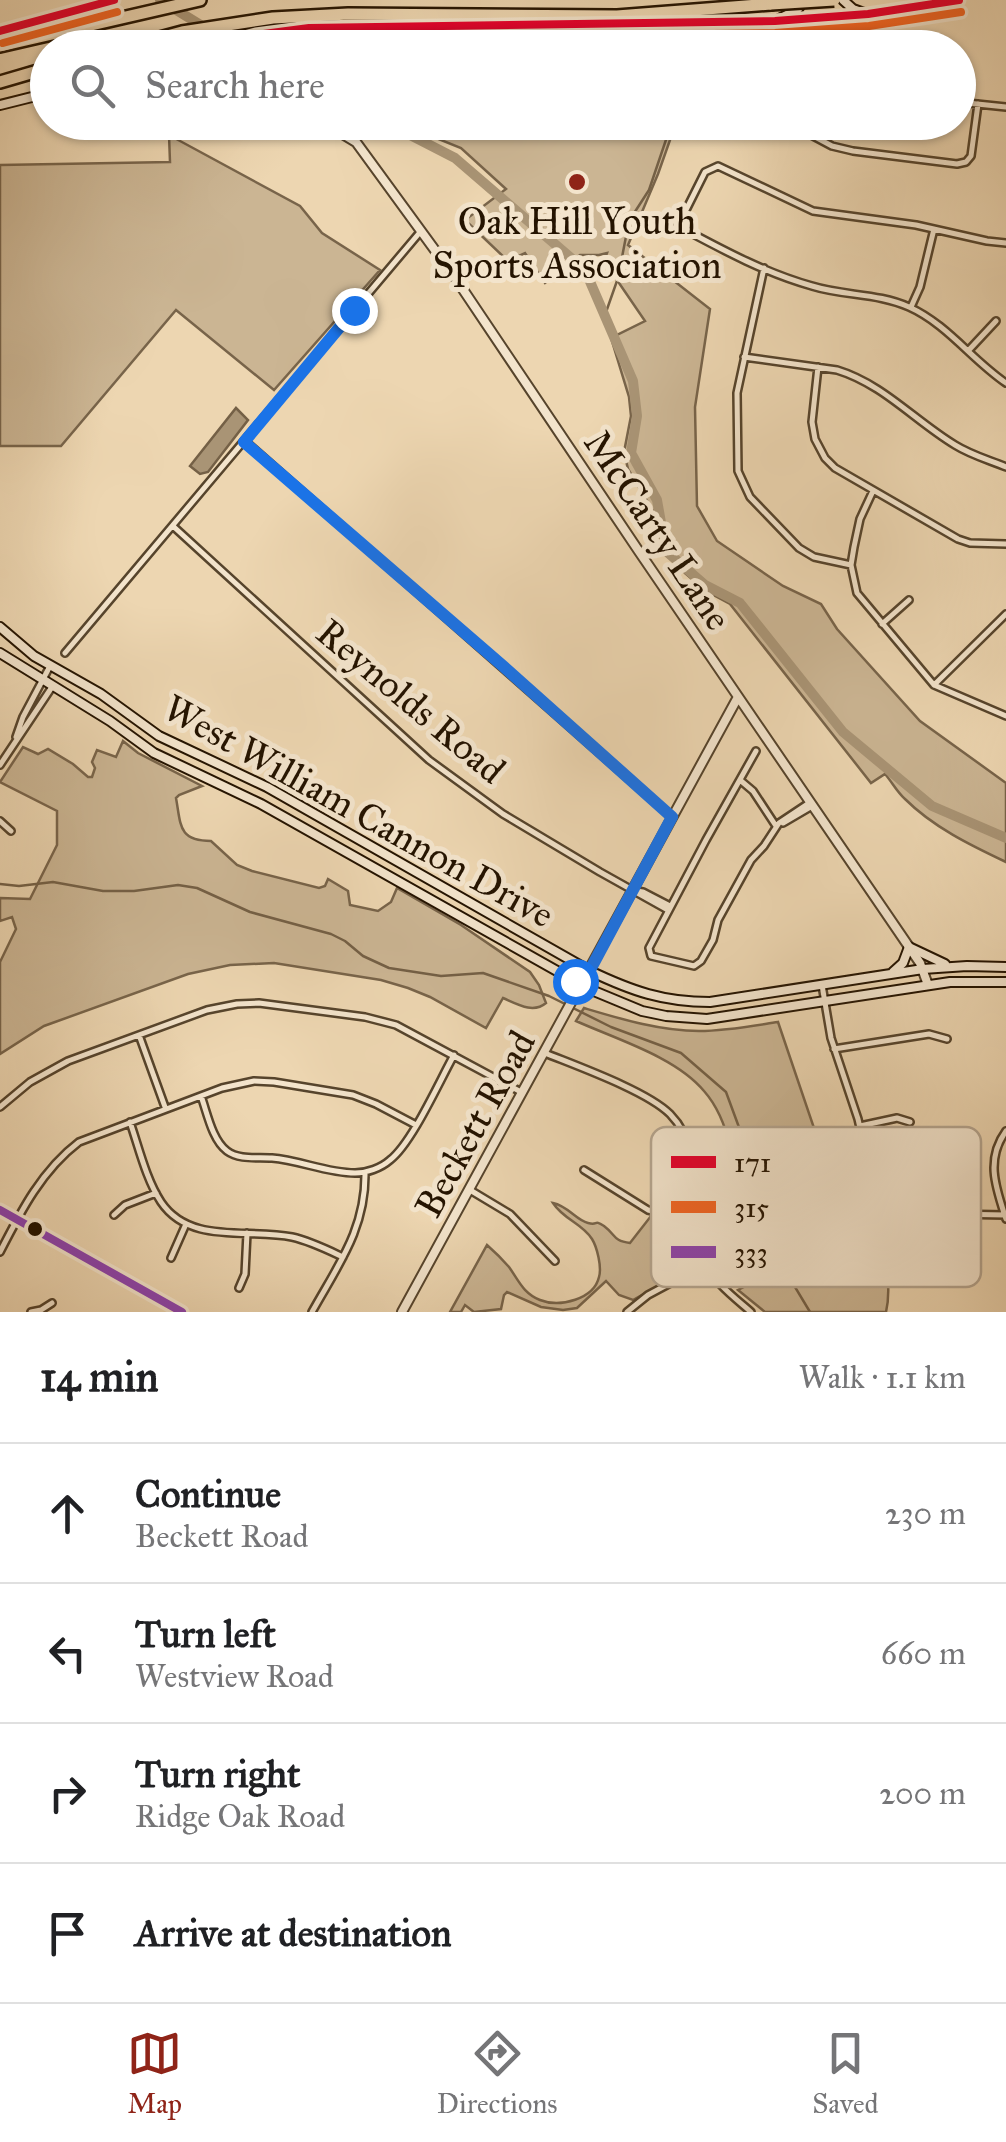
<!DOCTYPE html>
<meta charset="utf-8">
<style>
:root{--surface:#fff;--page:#f2f2f2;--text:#202124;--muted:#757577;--line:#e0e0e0;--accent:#8f2418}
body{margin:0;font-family:"IM FELL Great Primer",serif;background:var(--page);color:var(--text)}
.stop{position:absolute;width:30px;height:30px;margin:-22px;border:8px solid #1a73e8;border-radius:50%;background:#fff}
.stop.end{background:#1a73e8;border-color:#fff;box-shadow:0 2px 10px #0008}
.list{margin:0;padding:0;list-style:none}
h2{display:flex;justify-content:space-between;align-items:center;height:130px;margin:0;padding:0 40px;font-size:42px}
h2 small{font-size:32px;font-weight:400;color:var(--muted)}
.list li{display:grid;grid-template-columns:65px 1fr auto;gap:30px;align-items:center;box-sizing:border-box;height:140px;padding:0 40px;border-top:2px solid var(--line)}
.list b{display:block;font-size:38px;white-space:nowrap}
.list p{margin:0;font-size:32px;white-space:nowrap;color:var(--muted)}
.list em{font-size:32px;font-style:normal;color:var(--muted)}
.icon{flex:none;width:55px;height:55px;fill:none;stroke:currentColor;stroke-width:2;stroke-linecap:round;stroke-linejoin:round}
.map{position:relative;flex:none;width:1006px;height:1312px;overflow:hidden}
.search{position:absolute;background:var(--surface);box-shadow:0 2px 8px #0004;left:30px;right:30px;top:30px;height:110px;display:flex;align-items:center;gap:25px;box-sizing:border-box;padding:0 35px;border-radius:55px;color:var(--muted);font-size:38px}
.sheet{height:690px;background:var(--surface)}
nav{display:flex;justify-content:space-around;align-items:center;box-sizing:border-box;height:140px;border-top:2px solid var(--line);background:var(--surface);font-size:28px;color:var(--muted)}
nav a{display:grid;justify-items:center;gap:5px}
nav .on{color:var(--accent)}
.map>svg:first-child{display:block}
.green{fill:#cbb593;stroke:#78644a;stroke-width:2.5}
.water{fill:#a99475;stroke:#746046;stroke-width:2.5}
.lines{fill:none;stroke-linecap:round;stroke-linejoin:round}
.stream{stroke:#746046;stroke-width:2.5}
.river{stroke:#a99475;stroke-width:10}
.minor-casing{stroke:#56442c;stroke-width:10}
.tertiary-casing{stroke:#56442c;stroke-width:12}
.secondary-casing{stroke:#241300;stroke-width:12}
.motorway-casing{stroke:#241300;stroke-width:16}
.minor{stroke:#f3e4cc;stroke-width:5}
.tertiary{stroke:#f3e4cc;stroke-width:8}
.secondary{stroke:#f3e4cc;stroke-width:8}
.motorway{stroke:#edd6b1;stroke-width:11}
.motorway-bridge-casing{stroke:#241300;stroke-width:16;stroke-linecap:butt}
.motorway-bridge{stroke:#edd6b1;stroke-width:11}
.bus-1-casing{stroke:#f3e4cc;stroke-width:15}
.bus-2-casing{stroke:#f3e4cc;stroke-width:15}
.bus-3-casing{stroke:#f3e4cc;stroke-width:15}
.bus-1{stroke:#e4002b;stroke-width:8}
.bus-2{stroke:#f26522;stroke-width:8}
.bus-3{stroke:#8e44ad;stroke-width:8}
.route{stroke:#1a73e8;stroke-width:12}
.poi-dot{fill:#8f2418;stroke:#f3e4cc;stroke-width:4}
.bus-dot{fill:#241300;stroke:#f3e4cc;stroke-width:4}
.labels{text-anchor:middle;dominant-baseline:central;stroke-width:10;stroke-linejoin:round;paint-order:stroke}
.poi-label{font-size:38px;fill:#241300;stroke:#f3e4cc}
.street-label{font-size:38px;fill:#241300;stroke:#f3e4cc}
.key{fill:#f3e4cc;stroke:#b5a58f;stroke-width:2.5}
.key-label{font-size:28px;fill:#241300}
</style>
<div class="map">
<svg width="1006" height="1312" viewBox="0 0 1006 1312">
<rect width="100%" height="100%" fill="#edd6b1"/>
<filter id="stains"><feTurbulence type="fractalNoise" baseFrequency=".002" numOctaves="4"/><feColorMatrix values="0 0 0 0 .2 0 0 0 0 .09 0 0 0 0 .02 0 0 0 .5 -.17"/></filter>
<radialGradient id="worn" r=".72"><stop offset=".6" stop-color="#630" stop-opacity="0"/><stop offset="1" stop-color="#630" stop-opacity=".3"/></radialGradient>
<path class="green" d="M 455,30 L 598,31 L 598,47 L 363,47 L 363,31 Z
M 399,123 L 676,123 L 658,174 L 628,245 L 710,309 L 695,407 L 697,506 L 717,541 L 783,586 L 821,604 L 837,629 L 920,721 L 1006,783 L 1006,862 C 970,845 933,827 905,799 C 897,792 892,782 885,774 L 871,783 L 730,604 L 706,591 L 685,573 L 667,551 L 653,511 L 628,469 L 624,452 L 631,416 L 629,397 L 611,338 L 645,321 L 604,261 L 607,253 L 599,255 L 580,255 L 545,283 L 525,253 L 508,261 L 465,220 L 506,189 L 461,148 Z
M 169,135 L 300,206 L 322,233 L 380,270 L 274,390 L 176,310 L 61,446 L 0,446 L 0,165 L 170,162 Z
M 123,741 L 138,753 L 202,786 L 179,795 L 176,798 C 181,825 178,841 211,841 L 237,865 L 252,871 L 319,888 L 325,886 L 328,879 L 348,891 L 350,905 L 378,911 L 391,902 L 397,888 L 461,925 L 530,972 L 539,985 L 546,1003 C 533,1014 517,1004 503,998 L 486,1028 L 430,997 L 408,988 L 381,980 L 274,963 L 230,965 L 188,974 L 44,1026 L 0,1054 L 0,962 L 16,929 L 12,917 L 0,921 L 0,898 L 30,899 L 57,845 L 57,811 L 0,782 L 23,747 L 38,754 L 48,749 L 73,764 L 88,777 L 92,777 L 95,768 L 92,762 L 97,750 L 116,757 Z
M 584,1008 C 621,1019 660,1031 699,1031 C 726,1031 752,1026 778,1022 L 814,1128 L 827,1184 L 846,1232 L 872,1227 L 876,1223 L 887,1226 C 881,1256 893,1282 886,1312 L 765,1312 L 738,1290 L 765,1276 L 748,1243 L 718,1258 L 734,1287 C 715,1271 709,1249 706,1225 L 740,1223 C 736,1180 734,1125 704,1091 C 676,1057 616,1039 576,1021 Z
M 553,1203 C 568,1206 576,1220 588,1223 C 599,1226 593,1219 604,1226 C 616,1235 613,1241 630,1243 L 651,1216 L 672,1219 L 690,1218 L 693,1221 L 699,1263 L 633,1300 L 619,1295 L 606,1281 L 577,1308 L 563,1310 L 541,1307 L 507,1292 L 504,1295 L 501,1309 L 474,1312 L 465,1305 L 461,1312 L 450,1312 L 487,1245 C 495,1252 502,1259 509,1267 C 519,1281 523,1293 540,1300 C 560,1308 594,1299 599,1277 C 602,1267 597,1247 592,1239 C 582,1223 564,1220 553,1203 Z"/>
<path class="water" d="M 236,408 L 248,420 L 208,472 L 200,474 L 190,466 Z"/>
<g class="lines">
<path class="stream" d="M 720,122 L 740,131
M 605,315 L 618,278 L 629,221 L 649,190 L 672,122
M 0,884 L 19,886 L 53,882 L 103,891 L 134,891 L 178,885 L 197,888 L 250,912 L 331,934 L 345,941 L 363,956 L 389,968 L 441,976 L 483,973 L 549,996 L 611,1027 L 681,1053 L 726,1092 L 747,1149 L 758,1206 L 774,1252 L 810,1312"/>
<path class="river" d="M 160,0 L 238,48
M 385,122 L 455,158 L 585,270 L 633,381 L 637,416 L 631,453 L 657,500 L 666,551 L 705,585 L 740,603 L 843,732 L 932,806 L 1006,838"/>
<defs>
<path id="minor" d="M 825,18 L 827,48
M 357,26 L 357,48
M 958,102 L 1006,107
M 356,122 L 356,142
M 787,122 L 832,146 L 853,151 L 957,164 L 966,162 L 971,156 L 978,104
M 1006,243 L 987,241 L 916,225 L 813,211 L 718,166 L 705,172 L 678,226 C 721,249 765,273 812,286 C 844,296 878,293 909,307 C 947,324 972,360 1006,383
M 764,268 L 737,393 L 738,471 L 750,497 L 799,548 L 814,557 L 851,565
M 911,307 L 920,287 L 934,229
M 968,351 L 996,321
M 744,357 L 837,370 C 883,384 915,421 955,445 C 971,455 989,460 1006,467
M 818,367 L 812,422 L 815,439 L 825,458 L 835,468 L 958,539 L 970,543 L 1006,544
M 245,441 L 672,817
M 873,491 L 860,519 L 854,547 L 851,565 L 857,593 L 934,685 L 1006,716
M 174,527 L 429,760 L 503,814 L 600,872 L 668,910
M 882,624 L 909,600
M 65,653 L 421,231
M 934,685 L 1006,614
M 16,737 L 23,717 L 50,666
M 756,751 L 706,840 L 649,948 L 651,956 L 694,966 L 701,961 L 713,940 L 718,920 L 751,860 L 764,846 L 779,823 L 809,803
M 0,765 L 52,687
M 740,780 L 753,791 L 776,826
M 0,821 L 11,831
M 783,823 L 812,806
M 636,891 L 643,892 L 670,906
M 822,985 L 831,1038 L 858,1119 L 875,1194 L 887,1209
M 139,1035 L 165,1107
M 834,1049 L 929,1034 L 947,1039
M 545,1053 C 577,1066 647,1091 670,1114 C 709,1154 686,1214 705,1261 C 714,1283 734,1297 751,1312
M 201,1096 C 207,1112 212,1140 227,1151 C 239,1160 257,1157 272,1158 C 299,1160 327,1173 355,1173 C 367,1173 381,1168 390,1160 C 412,1143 439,1082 454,1055
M 0,1107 L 30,1082 L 68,1061 L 207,1010 L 237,1004 L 259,1003 L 365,1017 L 396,1025 L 521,1092
M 130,1122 C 139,1148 146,1179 161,1202 C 190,1245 248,1228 292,1237 C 310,1241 326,1249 343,1257
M 860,1126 L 897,1118 L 910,1122
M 1006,1131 C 985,1160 996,1188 1006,1219
M 584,1170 L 648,1210 L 670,1215 L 697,1213
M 470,1190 L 510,1214 L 555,1261
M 953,1214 L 1005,1215
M 114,1215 L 125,1205 L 156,1193
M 0,1252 C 21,1211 42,1170 79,1142 L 222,1088 L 254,1081 L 274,1082 L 353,1095 L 376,1104 L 416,1125
M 171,1258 L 186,1224
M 239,1288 L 245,1274 L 247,1233
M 31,1312 L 41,1310 L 52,1303
M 312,1312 C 338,1265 366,1229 365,1172
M 627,1312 L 648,1295 L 706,1264"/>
<path id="tertiary" d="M 323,122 L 356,142 L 456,279 L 638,550 L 920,963 L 928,985
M 0,1210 L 182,1312
M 402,1312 L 738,697"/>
<path id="secondary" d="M 843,0 L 853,9 L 864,13
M 779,19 L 798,9 L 803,1
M 0,31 L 114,0
M 205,48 L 256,35 L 309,28 L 775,21 L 868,14 L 959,0
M 0,105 L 48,93
M 0,627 L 34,656 L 101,694 L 159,736 L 267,787 L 590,971 C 632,991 663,1002 710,1002 L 923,969 L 967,966 L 1006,967
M 0,653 L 110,721 L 154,753 L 261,804 L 589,989 L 642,1011 L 666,1016 L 707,1019 L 950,982 L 1006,982
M 893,972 L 903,963 L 909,947 L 945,964"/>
<path id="motorway" d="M 0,46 L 200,0
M 122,48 L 182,32 L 273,18 L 348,14 L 617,16 L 771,4
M 171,48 L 214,33
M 0,82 L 48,68"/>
</defs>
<use href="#minor" class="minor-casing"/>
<use href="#tertiary" class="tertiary-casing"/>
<use href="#secondary" class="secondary-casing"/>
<use href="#motorway" class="motorway-casing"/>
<use href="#minor" class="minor"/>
<use href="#tertiary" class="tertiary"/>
<use href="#secondary" class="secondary"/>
<use href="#motorway" class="motorway"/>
<defs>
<path id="motorway-bridge" d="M 771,4 L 834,0"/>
</defs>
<use href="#motorway-bridge" class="motorway-bridge-casing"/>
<use href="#motorway-bridge" class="motorway-bridge"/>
<defs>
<path id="bus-1" d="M 0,31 L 114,0
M 207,48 L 256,35 L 309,28 L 775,21 L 868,14 L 959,0"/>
<path id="bus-2" d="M 3,43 L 117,12
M 258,48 L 310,40 L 775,33 L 869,26 L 961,12"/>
<path id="bus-3" d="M 0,1210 L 182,1312"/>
</defs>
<use href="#bus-1" class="bus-1-casing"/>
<use href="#bus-2" class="bus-2-casing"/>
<use href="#bus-3" class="bus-3-casing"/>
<use href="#bus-1" class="bus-1"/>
<use href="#bus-2" class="bus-2"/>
<use href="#bus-3" class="bus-3"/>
</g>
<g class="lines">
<path class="route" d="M 354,310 L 244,442 L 503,666 L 672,817 L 582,985 L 575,981"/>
</g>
<circle class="poi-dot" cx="577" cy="182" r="10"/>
<circle class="bus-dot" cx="35" cy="1229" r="9"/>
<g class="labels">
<g class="poi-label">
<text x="577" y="221">Oak Hill Youth<tspan x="577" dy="44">Sports Association</tspan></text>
</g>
<g class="street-label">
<text transform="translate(658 530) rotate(56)">McCarty Lane</text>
<text transform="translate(411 701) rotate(40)">Reynolds Road</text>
<text transform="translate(359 811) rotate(29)">West William Cannon Drive</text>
<text transform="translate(475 1124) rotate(-61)">Beckett Road</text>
</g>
</g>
<rect x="651" y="1127" width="330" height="160" rx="15" class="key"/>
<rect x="671" y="1156" width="45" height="12" fill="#e4002b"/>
<rect x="671" y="1201" width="45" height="12" fill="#f26522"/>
<rect x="671" y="1246" width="45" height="12" fill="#8e44ad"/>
<g class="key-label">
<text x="734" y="1172">171</text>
<text x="734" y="1217">315</text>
<text x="734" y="1262">333</text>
</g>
<rect width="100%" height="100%" filter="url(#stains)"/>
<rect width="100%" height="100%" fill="url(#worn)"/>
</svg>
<div class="stop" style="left:575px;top:981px"></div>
<div class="stop end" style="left:354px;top:310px"></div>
<div class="search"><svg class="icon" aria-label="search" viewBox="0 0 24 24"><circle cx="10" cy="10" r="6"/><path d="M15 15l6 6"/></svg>Search here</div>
</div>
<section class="sheet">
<h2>14 min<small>Walk · 1.1 km</small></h2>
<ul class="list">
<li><svg class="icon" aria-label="ahead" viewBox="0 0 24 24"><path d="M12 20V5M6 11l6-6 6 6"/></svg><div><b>Continue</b><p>Beckett Road</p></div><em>230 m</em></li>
<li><svg class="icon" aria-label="left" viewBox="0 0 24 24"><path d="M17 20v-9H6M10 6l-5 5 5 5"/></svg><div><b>Turn left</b><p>Westview Road</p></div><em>660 m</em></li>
<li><svg class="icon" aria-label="right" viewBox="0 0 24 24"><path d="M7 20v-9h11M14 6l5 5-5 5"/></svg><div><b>Turn right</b><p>Ridge Oak Road</p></div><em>200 m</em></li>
<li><svg class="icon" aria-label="arrive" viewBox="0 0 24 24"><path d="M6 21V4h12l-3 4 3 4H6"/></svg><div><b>Arrive at destination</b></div></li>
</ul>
</section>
<nav>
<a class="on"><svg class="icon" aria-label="map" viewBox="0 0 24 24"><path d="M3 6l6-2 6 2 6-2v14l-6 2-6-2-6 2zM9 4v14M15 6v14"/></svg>Map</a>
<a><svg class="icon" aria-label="directions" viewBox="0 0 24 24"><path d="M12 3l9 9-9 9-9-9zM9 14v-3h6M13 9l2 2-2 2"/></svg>Directions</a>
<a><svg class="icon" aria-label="saved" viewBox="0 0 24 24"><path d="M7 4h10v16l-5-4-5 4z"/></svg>Saved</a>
</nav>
